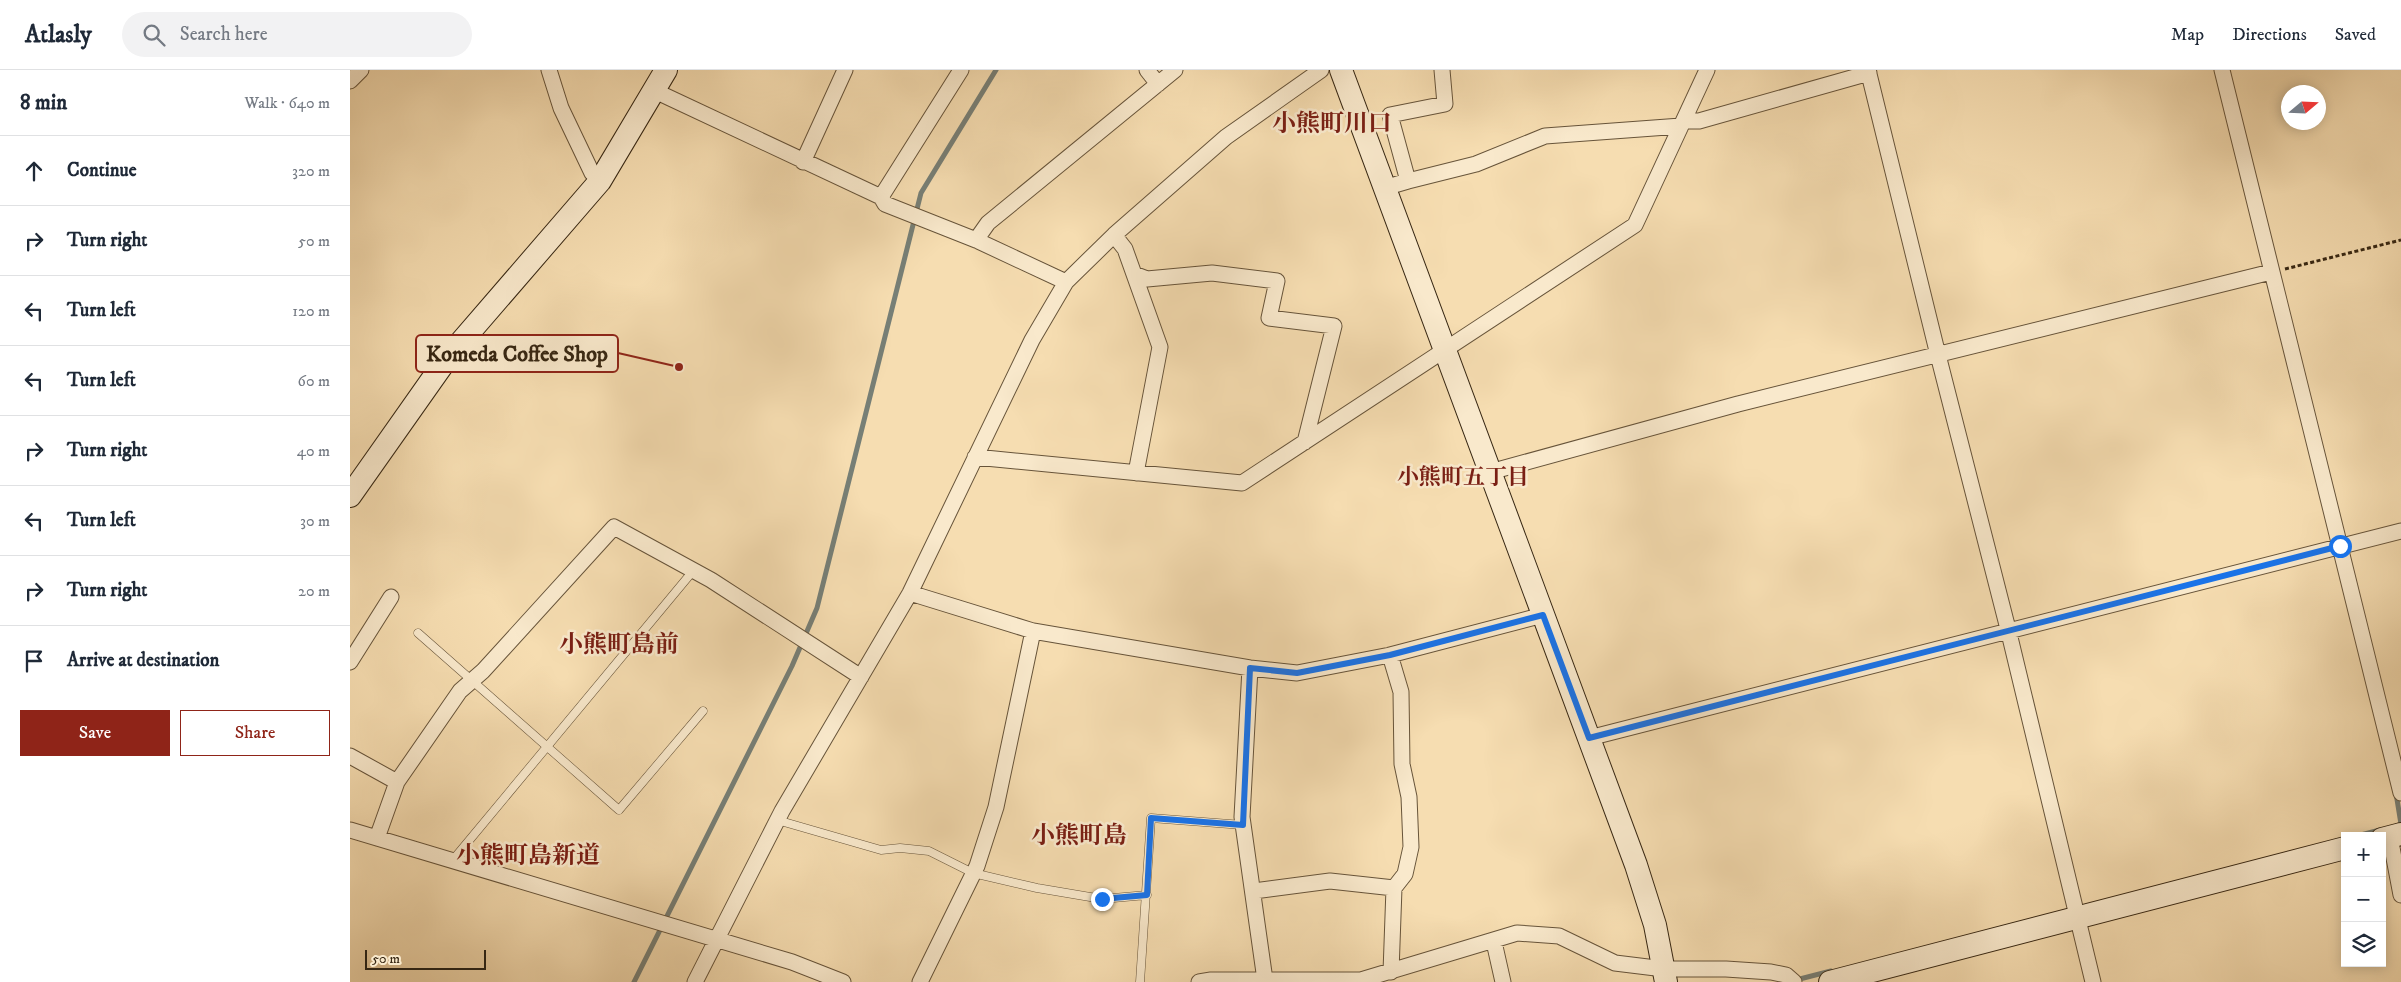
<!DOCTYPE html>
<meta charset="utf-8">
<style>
:root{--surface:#fff;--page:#f2f2f3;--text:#1f2937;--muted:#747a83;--line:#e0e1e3;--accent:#8f2418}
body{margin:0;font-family:"IM FELL DW Pica","Noto Serif JP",serif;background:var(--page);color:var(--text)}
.controls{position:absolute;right:15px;bottom:15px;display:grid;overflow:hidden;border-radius:0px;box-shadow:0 2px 12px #0003}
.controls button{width:45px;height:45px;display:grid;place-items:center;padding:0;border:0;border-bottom:1px solid var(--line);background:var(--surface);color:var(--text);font:25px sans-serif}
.compass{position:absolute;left:1931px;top:15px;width:45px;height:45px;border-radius:50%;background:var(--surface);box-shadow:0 2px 12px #0003;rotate:71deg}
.scale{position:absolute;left:15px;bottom:12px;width:121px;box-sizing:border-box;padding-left:5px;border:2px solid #372713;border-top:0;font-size:14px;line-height:18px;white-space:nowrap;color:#372713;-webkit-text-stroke:4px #f9e9cc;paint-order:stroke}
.stop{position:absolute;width:15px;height:15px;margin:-11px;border:4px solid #1a73e8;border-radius:50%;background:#fff}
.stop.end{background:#1a73e8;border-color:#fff;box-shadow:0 1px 5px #0008}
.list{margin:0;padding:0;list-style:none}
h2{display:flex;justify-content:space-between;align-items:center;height:65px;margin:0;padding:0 20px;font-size:21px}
h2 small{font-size:16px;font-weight:400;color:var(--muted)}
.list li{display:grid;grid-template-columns:32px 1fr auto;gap:15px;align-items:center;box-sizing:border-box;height:70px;padding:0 20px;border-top:1px solid var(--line)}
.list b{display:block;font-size:19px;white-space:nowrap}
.list em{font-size:16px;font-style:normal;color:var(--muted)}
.actions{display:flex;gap:10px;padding:15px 20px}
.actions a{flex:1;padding:11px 0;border:1px solid var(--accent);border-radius:0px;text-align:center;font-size:18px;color:var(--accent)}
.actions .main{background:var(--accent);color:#fff}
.icon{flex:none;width:28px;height:28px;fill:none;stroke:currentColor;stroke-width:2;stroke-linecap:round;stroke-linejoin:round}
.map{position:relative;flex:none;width:2051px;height:912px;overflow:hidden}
header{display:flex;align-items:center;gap:30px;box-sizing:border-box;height:70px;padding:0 25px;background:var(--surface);border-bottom:1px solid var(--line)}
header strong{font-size:24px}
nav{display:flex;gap:28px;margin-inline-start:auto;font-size:18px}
.search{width:350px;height:45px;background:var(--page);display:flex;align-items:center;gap:12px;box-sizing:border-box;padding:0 18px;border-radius:28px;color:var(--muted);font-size:19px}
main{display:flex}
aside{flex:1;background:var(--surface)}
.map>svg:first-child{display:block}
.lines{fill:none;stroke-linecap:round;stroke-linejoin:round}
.stream{stroke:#777f76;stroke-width:5}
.lane-casing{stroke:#67543a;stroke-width:9}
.street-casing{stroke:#67543a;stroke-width:17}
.secondary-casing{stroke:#372713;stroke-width:24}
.path{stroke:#372713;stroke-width:3;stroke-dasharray:4 2.5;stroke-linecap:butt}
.lane{stroke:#f9e9cc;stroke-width:8}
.street{stroke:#f9e9cc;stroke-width:15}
.secondary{stroke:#f9e9cc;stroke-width:22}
.route{stroke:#1a73e8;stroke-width:6}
.labels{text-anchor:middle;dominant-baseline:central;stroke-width:5;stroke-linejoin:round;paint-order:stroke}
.neighbourhood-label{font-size:22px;font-weight:bold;fill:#7a1f14;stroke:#f9e9cc}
.quarter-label{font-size:24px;font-weight:bold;fill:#7a1f14;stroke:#f9e9cc}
.leader{fill:none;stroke:#8f2418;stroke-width:2}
.callout-dot{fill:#8f2418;stroke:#f9e9cc;stroke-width:2}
.callout{fill:#f9e9cc;stroke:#8f2418;stroke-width:2}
.callout-label{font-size:22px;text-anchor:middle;font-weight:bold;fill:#372713}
</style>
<header>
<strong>Atlasly</strong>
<div class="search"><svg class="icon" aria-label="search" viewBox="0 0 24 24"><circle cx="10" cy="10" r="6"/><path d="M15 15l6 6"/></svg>Search here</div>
<nav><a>Map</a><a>Directions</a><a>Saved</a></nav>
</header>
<main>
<aside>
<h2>8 min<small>Walk · 640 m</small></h2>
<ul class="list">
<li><svg class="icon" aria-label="ahead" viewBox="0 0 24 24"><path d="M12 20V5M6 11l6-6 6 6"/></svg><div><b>Continue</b></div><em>320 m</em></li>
<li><svg class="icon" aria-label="right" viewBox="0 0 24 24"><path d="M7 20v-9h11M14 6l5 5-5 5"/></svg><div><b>Turn right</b></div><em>50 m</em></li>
<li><svg class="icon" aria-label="left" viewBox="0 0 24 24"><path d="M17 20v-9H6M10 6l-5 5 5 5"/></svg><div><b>Turn left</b></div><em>120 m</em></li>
<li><svg class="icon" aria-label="left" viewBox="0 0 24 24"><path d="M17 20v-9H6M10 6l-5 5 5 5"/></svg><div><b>Turn left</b></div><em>60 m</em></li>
<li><svg class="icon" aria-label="right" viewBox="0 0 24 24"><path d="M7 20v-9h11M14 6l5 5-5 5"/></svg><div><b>Turn right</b></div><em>40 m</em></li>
<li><svg class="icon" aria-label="left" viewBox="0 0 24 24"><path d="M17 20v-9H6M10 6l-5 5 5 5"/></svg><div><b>Turn left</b></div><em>30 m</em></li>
<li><svg class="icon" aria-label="right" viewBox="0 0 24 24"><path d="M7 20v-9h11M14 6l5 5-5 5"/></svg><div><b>Turn right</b></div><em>20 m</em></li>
<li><svg class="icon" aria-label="arrive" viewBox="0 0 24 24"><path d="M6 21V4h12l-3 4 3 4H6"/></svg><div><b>Arrive at destination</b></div></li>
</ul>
<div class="actions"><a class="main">Save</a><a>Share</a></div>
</aside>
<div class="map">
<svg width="2051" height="912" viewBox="0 0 2051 912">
<rect width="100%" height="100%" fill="#f6ddb1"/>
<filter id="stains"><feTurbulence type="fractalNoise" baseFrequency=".004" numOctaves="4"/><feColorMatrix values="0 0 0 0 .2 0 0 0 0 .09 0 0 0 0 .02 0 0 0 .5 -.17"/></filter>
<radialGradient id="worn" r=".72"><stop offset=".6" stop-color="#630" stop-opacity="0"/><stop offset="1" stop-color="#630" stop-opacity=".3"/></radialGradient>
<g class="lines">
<path class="stream" d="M 2046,756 L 2051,754 L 2046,723
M 2007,766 L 2030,760
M 1446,910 L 1481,901
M 284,912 L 442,596 L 467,538 L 571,123 L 646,0"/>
<defs>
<path id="lane" d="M 68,563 L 269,740 L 353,641
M 427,750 L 531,780 L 550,778 L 579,781 L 623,803 L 687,818 L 752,829 L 797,825
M 102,791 L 343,501
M 790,912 L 801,748 L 893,755"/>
<path id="street" d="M 199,0 L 211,38 L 242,103 L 250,111
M 797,0 L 808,14
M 1518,0 L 1588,285 L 1658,559 L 1743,912
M 1872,0 L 2051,723
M 0,11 L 11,0
M 305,21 L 531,127 L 535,134 L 626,170 L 716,212
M 1334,51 L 1349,51 L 1519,3
M 453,92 L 495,0
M 1058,111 L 1126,94 L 1195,66 L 1331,56
M 1034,118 L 1058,111 L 1040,45 L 1095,34 L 1092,0
M 531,127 L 611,0
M 764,165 L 775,179 L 810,277 L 786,403
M 626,170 L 638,153 L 825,0
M 784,204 L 797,209 L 862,203 L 927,211 L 919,248 L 984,256 L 955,372
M 625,387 L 892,413 L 1285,155 L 1357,0
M 1140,402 L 1388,334 L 1921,202
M 560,523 L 683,561 L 900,598 L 947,603 L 1040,585 L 1193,545
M 1040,585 L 1051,622 L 1052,694 L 1059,727 L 1061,777 L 1055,804 L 1044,818 L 1041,902
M 0,592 L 41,527
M 900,598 L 892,747 L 915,910
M 1239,668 L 2051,461
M 0,686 L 47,712
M 0,760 L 442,892 L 493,912
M 2040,767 L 2051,825
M 27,768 L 47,712 L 110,621 L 133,601 L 264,457 L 361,510 L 511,607
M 904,821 L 980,811 L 1044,818
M 1144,872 L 1153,912
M 345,912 L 432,741 L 560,523 L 682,270 L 716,212 L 764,165 L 876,67 L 971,0
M 570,912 L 627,796 L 646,737 L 683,561
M 849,912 L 861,910 L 1011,910 L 1167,863 L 1209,866 L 1265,893 L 1314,899 L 1376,899 L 1421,902 L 1436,905 L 1444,912"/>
<path id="secondary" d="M 991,0 L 1286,795 L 1305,855 L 1316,912
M 0,426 L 98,287 L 250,111 L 316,0
M 2032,769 L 2051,764
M 1480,912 L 1995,778"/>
</defs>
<use href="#lane" class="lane-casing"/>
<use href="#street" class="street-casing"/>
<use href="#secondary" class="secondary-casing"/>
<path class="path" d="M 1935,199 L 2051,170"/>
<use href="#lane" class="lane"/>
<use href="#street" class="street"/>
<use href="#secondary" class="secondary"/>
</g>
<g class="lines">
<path class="route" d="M 752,829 L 797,825 L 801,748 L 893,755 L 900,598 L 947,603 L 1040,585 L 1193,545 L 1239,668 L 1990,476"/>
</g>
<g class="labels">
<g class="neighbourhood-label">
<text x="1113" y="407">小熊町五丁目</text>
</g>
<g class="quarter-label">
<text x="982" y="54">小熊町川口</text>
<text x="269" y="575">小熊町島前</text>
<text x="729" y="766">小熊町島</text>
<text x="178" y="786">小熊町島新道</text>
</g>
</g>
<path class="leader" d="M329 297L268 283"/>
<circle class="callout-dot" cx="329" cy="297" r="5"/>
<rect class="callout" x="66" y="265" width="202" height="37" rx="5"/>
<g class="callout-label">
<text x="167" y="291">Komeda Coffee Shop</text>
</g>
<rect width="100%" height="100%" filter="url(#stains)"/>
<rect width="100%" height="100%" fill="url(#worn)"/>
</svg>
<div class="controls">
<button>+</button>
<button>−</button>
<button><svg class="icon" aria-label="layers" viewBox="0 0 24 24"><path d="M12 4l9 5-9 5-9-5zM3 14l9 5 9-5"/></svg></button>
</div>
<svg class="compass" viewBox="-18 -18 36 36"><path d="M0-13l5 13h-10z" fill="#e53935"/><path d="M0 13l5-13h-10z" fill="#747a83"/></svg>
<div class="scale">50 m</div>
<div class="stop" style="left:1990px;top:476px"></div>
<div class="stop end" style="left:752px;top:829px"></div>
</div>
</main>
